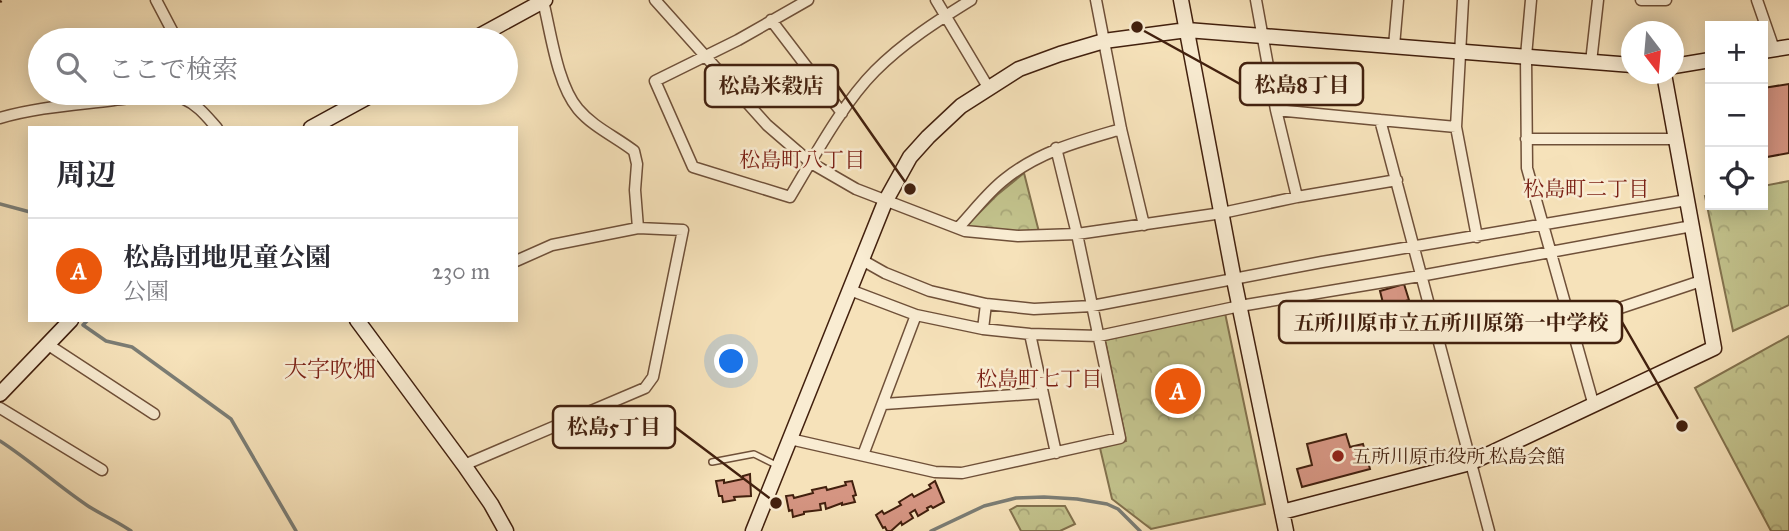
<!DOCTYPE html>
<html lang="ja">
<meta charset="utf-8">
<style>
:root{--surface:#fff;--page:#f7f7f7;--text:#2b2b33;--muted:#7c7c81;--line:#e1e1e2;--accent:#ea580c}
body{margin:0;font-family:"IM FELL Great Primer","Noto Serif JP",serif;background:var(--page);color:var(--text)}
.controls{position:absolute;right:21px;top:21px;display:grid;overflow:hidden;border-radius:0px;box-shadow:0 4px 18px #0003}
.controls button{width:63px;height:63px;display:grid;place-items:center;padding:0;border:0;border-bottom:2px solid var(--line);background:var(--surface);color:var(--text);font:35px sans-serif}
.compass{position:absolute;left:1621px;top:21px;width:63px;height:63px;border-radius:50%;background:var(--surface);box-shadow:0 4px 18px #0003;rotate:164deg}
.you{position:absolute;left:732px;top:362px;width:24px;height:24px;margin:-18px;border:5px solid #fff;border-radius:50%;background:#1a73e8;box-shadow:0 0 0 10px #1a73e833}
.badge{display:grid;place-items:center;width:46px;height:46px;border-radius:50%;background:var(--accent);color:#fff;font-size:23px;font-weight:700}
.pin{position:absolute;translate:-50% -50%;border:4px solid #fff;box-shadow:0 2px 7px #0006}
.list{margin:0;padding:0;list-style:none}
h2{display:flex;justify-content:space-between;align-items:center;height:91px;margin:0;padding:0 28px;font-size:30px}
h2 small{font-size:23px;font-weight:400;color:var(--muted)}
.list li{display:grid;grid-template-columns:46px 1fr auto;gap:21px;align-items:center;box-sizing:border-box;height:105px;padding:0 28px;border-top:2px solid var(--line)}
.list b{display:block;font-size:26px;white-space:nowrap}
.list p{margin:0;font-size:23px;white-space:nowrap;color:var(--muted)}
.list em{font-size:23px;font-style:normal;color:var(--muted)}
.icon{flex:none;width:38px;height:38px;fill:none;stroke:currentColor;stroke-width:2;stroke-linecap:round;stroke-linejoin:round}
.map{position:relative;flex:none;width:1789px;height:531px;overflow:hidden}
.search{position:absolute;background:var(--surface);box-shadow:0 4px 18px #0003;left:28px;top:28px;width:490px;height:77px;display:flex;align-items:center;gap:18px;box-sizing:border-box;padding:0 24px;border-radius:38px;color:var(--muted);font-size:26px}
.panel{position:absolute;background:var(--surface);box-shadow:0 4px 18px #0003;left:28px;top:126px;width:490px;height:196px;border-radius:0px}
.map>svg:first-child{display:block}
.park{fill:url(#park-crowns);stroke:#82714d;stroke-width:2}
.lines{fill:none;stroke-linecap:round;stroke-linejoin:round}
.stream{stroke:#7b7d75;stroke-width:3.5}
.building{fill:#d59582;stroke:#42200e;stroke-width:2}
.lane-casing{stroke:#6f5039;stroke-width:8}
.street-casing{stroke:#6f5039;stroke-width:13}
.secondary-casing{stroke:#42200e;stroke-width:17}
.path{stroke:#42200e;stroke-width:2.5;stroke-dasharray:2 3.5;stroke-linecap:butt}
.lane{stroke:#f9ecd2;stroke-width:5}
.street{stroke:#f9ecd2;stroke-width:10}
.secondary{stroke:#f9ecd2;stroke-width:14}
.poi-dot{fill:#8f2418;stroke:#f9ecd2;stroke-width:2.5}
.labels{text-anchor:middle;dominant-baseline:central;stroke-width:5;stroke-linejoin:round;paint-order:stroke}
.poi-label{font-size:19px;fill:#42200e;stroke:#f9ecd2;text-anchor:start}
.neighbourhood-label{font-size:21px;fill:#7a1f14;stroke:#f9ecd2}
.quarter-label{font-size:23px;fill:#7a1f14;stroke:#f9ecd2}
.leader{fill:none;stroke:#42200e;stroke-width:2.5}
.callout-dot{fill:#42200e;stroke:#f9ecd2;stroke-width:2.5}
.callout{fill:#f9ecd2;stroke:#42200e;stroke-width:2.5}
.callout-label{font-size:21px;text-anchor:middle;font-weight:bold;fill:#42200e}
</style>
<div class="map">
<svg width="1789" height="531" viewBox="0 0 1789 531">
<defs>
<pattern id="park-crowns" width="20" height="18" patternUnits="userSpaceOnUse" patternTransform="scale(1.75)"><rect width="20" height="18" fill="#c2c28c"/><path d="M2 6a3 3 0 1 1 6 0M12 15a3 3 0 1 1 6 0" fill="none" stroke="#a8a678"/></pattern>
</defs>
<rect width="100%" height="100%" fill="#f6e2ba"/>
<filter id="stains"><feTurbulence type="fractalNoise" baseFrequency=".00286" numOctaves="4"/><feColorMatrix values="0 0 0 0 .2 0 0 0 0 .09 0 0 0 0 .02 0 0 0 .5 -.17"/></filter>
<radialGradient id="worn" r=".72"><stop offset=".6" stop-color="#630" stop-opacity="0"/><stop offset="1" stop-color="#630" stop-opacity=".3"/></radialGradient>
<path class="park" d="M 1024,173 L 1039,232 L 971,230 L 967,225 L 997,195 Z
M 1789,181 L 1789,305 L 1733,331 L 1705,196 L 1710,195 L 1710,205 L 1763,205 L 1763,186 Z
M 1225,313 L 1265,504 L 1151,529 L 1112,499 L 1100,448 L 1126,441 L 1105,340 Z
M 1789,336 L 1789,531 L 1771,531 L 1695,388 Z
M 1017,506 L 1065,506 L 1075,524 L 1060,531 L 1021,531 L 1010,510 Z"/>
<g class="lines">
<path class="stream" d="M 0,204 L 30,212
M 88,320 L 83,325 L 106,341 L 132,347 L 231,419 L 296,531
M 0,441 C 31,461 58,486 88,506 C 102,515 117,521 131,531
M 931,531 L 984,506 L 1016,498 L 1044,497 L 1077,499 L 1107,504 L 1118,509 L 1140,531"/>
</g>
<path class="building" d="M 1789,84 L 1789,153 L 1767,157 L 1765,148 L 1763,149 L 1763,88 Z
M 1404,284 L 1409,300 L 1384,307 L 1380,291 Z
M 1346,434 L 1350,447 L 1363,444 L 1370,469 L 1302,487 L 1297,469 L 1312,465 L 1307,444 Z
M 750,474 L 751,496 L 734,497 L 735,500 L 723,502 L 722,496 L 719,496 L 716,481 L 724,480 L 724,483 L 743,479 L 743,476 Z
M 852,481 L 856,495 L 853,496 L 855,502 L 842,505 L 842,503 L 826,509 L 825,503 L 820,504 L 821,510 L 804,512 L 804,514 L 793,517 L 792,510 L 789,511 L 786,496 L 793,495 L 794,498 L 813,493 L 812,490 L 826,487 L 827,490 L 846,485 L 845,482 Z
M 935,481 L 944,502 L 933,508 L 931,506 L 927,508 L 928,510 L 918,516 L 915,510 L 910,513 L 913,518 L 902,525 L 901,522 L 891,531 L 887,531 L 885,527 L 883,528 L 876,515 L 882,511 L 884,514 L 901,505 L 899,502 L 912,494 L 914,497 L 931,488 L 929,485 Z"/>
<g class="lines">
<defs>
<path id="lane" d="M 712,462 L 754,454 L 776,465"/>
<path id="street" d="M 156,0 L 177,40
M 655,0 L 767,125 L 811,163 L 856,189 L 965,231 L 1018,236 L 1077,234 L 1222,213 L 1297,197 L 1397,180
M 808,0 L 738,40 L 655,81 L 693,167 L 790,197 C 814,157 843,103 875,71 C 904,42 937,21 971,0
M 936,0 L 988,87
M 1096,0 L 1121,129 L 1144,225
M 1256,0 L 1276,110 L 1380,120 L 1489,531
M 1463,0 L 1456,127 L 1477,237
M 1531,0 L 1526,56 L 1527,168 L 1594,406
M 1641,0 L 1666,0
M 1757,0 L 1774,49
M 771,20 L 842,113
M 1394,46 L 1398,0
M 1591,62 L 1598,0
M 1276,110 L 1297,197
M 0,118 C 38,107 75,105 114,100 C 135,98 164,91 184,99 C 198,105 207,117 217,128
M 1380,120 L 1456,127
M 1526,139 L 1677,139
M 959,227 C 974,211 988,192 1005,179 C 1040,151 1080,141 1121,129
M 862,260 L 885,273 L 930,291 L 986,304 L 1034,309 L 1092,306 L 1322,262 L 1687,200
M 516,261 L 552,245 L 638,228
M 850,290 L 916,315 L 983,329 L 1030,334 L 1099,336 L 1240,306 L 1420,276 L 1692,226
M 1572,324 L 1701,281
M 983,329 L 986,304
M 1030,334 L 1056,453
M 47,344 L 154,414
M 884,404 L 1043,393
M 0,408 L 102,470
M 790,439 L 935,472 L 962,473 L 1120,438 L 1077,234 L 1056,148
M 863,455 L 916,315
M 464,465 L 645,388 L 653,377 L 683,230 L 638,228 L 635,190 L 637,164 L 634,151 C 616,137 593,127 578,109 C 557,84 551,33 543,1"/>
<path id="secondary" d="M 1181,0 L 1234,280 L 1286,531
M 472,40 L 545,0
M 1763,51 L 1789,47
M 1674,66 L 1710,60
M 311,128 L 375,93
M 357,320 L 464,465 L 491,504 L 506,531
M 0,394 L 71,320
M 1282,512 L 1470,463 L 1714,348 L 1664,74
M 753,531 L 885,202 L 910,157 L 928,137 L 961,106 L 1019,69 L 1060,54 L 1104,41 L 1187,30 L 1632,65"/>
</defs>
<use href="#lane" class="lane-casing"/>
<use href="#street" class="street-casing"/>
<use href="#secondary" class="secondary-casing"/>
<path class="path" d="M 0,2 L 3,0"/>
<use href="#lane" class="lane"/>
<use href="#street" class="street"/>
<use href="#secondary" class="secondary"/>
</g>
<circle class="poi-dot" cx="1338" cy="456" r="7"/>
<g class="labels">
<g class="poi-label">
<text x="1352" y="456">五所川原市役所 松島会館</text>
</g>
<g class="neighbourhood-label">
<text x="802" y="160">松島町八丁目</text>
<text x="1586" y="189">松島町二丁目</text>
<text x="1039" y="379">松島町七丁目</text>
</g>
<g class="quarter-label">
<text x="330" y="369">大字吹畑</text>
</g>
</g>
<path class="leader" d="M1137 27L1240 84M910 189L838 86M1682 426L1622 322M776 503L675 427"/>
<g class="callout-dot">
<circle cx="1137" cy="27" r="7"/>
<circle cx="910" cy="189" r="7"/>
<circle cx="1682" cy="426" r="7"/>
<circle cx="776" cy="503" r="7"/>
</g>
<g class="callout">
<rect x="1240" y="63" width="123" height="42" rx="7"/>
<rect x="705" y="65" width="133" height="42" rx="7"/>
<rect x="1279" y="301" width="343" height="42" rx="7"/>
<rect x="553" y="406" width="122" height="42" rx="7"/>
</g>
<g class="callout-label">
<text x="1302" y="92">松島8丁目</text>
<text x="771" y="93">松島米穀店</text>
<text x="1451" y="330">五所川原市立五所川原第一中学校</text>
<text x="614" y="434">松島5丁目</text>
</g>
<rect width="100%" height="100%" filter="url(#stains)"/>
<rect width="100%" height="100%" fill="url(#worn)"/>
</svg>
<div class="controls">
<button>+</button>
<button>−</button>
<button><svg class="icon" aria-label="locate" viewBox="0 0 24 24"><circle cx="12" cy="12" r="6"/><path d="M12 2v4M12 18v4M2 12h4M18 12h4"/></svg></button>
</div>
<svg class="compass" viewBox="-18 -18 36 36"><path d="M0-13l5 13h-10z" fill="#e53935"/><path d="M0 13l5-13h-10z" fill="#7c7c81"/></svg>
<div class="you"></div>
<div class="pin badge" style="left:1178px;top:391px">A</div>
<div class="search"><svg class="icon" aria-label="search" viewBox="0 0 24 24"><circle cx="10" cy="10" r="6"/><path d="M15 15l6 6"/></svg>ここで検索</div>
<section class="panel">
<h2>周辺<small></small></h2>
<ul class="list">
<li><span class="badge">A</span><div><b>松島団地児童公園</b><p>公園</p></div><em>230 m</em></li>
</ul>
</section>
</div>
